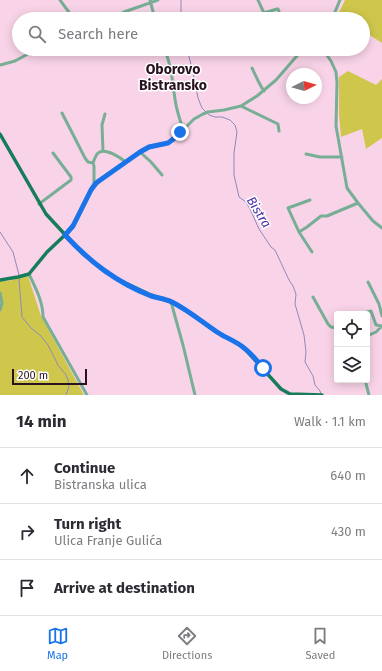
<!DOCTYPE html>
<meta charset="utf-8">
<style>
:root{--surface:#fff;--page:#f2f2f3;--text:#2b2b33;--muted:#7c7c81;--line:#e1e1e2;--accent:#1a73e8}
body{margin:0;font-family:"Fira Sans",sans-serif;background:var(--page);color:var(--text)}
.controls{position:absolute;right:12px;bottom:12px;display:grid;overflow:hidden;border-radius:4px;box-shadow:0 2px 10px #0003}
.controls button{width:36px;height:36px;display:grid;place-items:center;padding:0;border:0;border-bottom:1px solid var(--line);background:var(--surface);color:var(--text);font:20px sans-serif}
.compass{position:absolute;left:286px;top:68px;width:36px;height:36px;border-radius:50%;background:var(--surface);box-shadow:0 2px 10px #0003;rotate:85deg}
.scale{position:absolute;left:12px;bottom:10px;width:75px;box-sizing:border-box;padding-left:4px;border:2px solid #291320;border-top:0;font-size:11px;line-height:14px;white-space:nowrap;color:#291320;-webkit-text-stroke:3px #fff;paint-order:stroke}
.stop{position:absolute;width:12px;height:12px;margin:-9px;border:3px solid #1a73e8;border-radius:50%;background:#fff}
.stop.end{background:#1a73e8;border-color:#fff;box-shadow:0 1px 4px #0008}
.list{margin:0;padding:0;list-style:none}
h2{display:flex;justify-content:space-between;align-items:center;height:52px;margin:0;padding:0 16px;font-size:17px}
h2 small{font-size:13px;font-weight:400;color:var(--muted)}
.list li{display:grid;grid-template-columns:26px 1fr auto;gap:12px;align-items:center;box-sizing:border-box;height:56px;padding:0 16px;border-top:1px solid var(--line)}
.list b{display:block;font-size:15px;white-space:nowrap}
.list p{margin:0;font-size:13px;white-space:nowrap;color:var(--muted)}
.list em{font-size:13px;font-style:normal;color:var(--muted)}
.icon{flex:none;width:22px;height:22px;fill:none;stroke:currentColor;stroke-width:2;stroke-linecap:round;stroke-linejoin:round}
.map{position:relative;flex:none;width:382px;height:395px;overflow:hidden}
.search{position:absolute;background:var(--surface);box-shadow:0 2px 10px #0003;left:12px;right:12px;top:12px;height:44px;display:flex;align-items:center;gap:10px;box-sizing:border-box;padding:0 14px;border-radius:22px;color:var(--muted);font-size:15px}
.sheet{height:220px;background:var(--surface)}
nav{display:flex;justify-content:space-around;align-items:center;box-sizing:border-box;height:56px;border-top:1px solid var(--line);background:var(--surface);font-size:11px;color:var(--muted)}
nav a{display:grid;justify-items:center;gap:2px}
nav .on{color:var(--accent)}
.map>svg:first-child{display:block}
.green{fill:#cfc74c}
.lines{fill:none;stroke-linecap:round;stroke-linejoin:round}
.stream{stroke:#9089ba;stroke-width:1}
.minor{stroke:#77ae95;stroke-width:3}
.major{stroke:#167c5b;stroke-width:3.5}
.route{stroke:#1a73e8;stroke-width:5}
.labels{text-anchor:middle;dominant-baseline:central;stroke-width:3;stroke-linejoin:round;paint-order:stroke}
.water-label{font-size:13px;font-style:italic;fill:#4930a8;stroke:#fff}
.quarter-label{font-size:14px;font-weight:bold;fill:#291320;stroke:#fff}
</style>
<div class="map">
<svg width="382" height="395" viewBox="0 0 382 395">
<rect width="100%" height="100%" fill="#f9d4e8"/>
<path class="green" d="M 345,0 L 382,0 L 382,43 L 368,34 L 362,16 L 337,17 Z
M 348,71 L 376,85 L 382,79 L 382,138 L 366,149 L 362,129 L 341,137 L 339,114 L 339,77 Z
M 28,276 L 41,316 L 84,395 L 0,395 L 0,281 L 8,281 Z"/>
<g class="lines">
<path class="stream" d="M 181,0 L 181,19
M 187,49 L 193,72 L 198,98 L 202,108 L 209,115 L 215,117 L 222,117 L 230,120 L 235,125 L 237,132 L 234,153 L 234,175 L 239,197 L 246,202 L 250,209 L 259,229 L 271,247 L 275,250 L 289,280 L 293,286 L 296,294 L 295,304 L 304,335 L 306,352 L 305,362 L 313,376 L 315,385 L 320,391 L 321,394
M 0,232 L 13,252 L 19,275
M 19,279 L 22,317 L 31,328 L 41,336 L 48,345 L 58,365 L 66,375 L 68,380 L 69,387 L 66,395"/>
<path class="minor" d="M 60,0 L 74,19
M 150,0 L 155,19
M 258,0 L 264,13 L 277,9 L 278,9 L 282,19
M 113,19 L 124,12 L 158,0
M 332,19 L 340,0
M 164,49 C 172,65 172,81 175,99 C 176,109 180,119 183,130
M 318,49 L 324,51 L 331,61 L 336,72 L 337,82 L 336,126 L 347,188 L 358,203 L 373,221 L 382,228
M 0,65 L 15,61 L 37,49
M 252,68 C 256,76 259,84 264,91
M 241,106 L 278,124 L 279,131
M 62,113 L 85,158 L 88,162 L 93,163 L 94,166 L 94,183 L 96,183
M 103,151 L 102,125 L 105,114
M 140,152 L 151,162 L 162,175
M 306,154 L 320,157 L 342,157
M 93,163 C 94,160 95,157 97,154 C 104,146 119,157 126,162
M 310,200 L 288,208 L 299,232 L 312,252
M 39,204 L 71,180 L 71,177 L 53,153
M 299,232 L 307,227 L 321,216 L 327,216 L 358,203
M 65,235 L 73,226 L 91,190 L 101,180 L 126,162 L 149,147 L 168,143 L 176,137 L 194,119 L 203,114 L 208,112 L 224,110 L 241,106 L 257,96 L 276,80 L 302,50 L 308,49
M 29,274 C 35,287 43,301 43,317 L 87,395
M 368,282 L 379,304 L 382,316
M 0,293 L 2,303 L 0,310
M 313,297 L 328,324 L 331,327 L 337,328
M 171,302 L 183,345 L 195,395
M 361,314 L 367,312 L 371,311 L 376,325 L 382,326
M 367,336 L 376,332 L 382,326
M 365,380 L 369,395"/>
<path class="major" d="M 0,134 L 46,214 L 83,254 L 104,271 L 117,279 L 151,295 L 171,302 L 190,313 L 218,333 L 239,344 L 245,349 L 281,389 L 290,394 L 322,395
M 0,280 L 18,277 L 29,274 L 47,252 L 65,235"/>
</g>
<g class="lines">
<path class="route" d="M 180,132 L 176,137 L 168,143 L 149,147 L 140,152 L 96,183 L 91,190 L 73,226 L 65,235 C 90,262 116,282 151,296 C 158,298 165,299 172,302 C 188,310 202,322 217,332 C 226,338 236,341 244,348 C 251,353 257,361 263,368"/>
</g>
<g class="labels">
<g class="water-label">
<text transform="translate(259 212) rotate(58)">Bistra</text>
</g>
<g class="quarter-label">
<text x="173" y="69">Oborovo<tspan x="173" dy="16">Bistransko</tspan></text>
</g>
</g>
</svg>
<div class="controls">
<button><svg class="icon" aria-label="locate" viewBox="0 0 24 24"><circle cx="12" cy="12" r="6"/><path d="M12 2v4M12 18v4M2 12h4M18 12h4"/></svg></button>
<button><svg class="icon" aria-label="layers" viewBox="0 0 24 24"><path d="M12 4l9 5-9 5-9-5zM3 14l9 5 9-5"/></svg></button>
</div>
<svg class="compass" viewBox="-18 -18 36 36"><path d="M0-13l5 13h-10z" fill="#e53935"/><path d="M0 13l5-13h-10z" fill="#7c7c81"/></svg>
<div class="scale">200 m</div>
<div class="stop" style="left:263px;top:368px"></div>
<div class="stop end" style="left:180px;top:132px"></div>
<div class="search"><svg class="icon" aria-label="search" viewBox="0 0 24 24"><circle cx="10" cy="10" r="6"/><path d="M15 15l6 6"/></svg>Search here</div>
</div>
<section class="sheet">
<h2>14 min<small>Walk · 1.1 km</small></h2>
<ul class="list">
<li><svg class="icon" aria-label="ahead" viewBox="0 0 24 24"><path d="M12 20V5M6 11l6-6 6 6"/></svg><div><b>Continue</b><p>Bistranska ulica</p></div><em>640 m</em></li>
<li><svg class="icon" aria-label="right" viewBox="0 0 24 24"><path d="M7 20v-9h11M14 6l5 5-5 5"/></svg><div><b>Turn right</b><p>Ulica Franje Gulića</p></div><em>430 m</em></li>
<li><svg class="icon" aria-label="arrive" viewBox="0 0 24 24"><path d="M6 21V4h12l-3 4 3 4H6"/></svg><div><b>Arrive at destination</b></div></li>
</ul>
</section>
<nav>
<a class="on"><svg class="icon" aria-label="map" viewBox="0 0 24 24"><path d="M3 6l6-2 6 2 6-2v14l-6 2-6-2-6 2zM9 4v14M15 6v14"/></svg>Map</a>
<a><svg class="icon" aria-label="directions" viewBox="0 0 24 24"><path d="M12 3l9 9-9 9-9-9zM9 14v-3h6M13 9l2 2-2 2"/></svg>Directions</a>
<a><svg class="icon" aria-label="saved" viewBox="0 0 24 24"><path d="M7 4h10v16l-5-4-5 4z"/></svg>Saved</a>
</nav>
